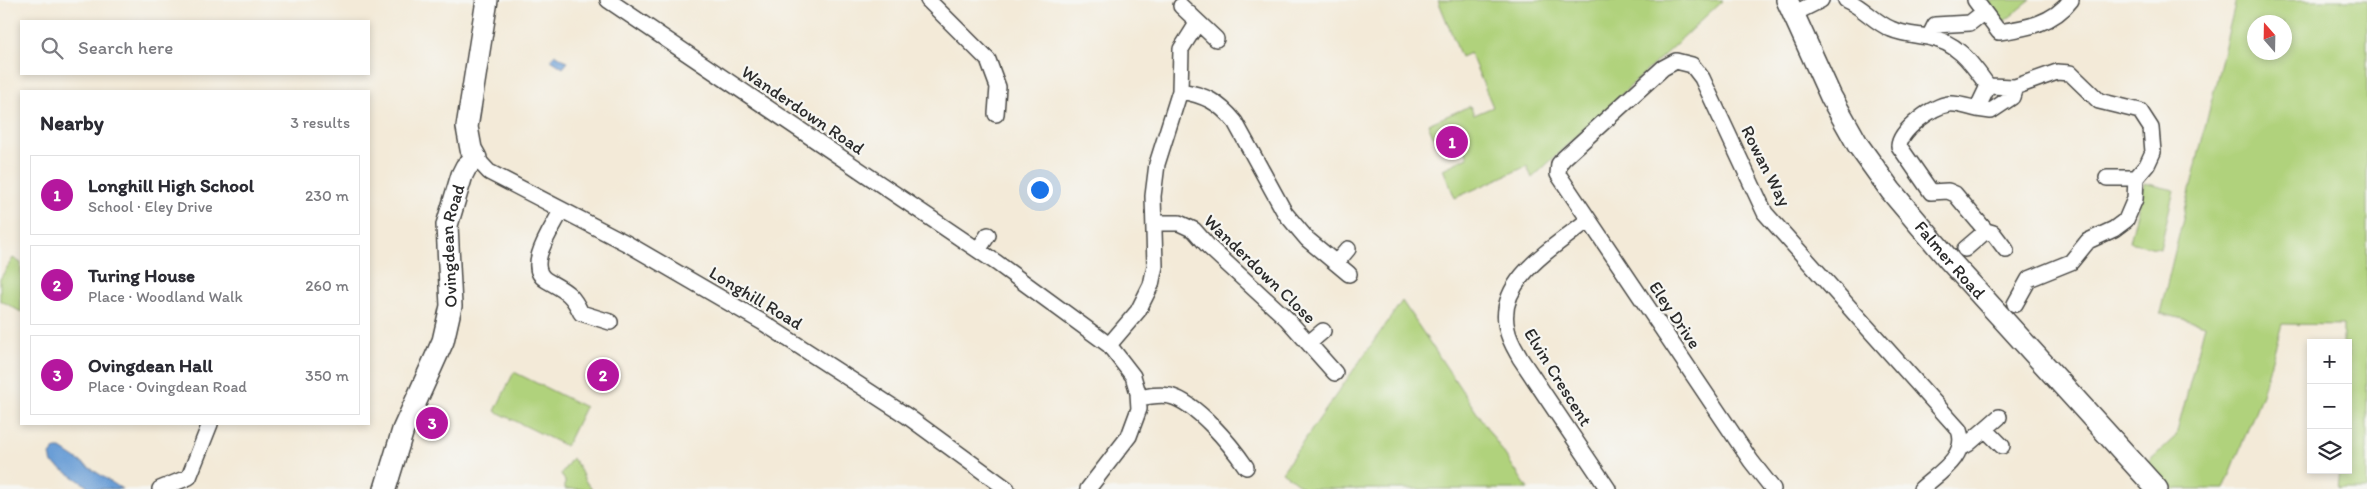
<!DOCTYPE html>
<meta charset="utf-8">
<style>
:root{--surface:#fff;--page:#f7f7f7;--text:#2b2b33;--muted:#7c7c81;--line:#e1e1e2;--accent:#b5179e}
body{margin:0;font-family:Itim,sans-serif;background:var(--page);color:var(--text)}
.controls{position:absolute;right:15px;bottom:15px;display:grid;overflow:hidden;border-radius:0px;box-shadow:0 2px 8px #0003}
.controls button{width:45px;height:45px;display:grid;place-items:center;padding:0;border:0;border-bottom:1px solid var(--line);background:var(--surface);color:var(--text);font:25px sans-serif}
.compass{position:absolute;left:2247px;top:15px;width:45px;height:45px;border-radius:50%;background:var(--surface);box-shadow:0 2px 8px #0003;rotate:340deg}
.you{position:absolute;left:1039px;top:189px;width:18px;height:18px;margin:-12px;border:4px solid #fff;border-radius:50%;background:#1a73e8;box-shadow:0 0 0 8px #1a73e833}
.badge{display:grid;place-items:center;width:32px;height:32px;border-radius:50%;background:var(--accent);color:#fff;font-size:16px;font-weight:700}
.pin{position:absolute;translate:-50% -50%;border:2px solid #fff;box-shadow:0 1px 5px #0006}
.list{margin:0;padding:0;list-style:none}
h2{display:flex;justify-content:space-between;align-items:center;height:65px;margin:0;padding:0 20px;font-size:21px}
h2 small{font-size:16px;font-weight:400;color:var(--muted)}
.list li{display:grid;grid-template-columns:32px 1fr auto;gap:15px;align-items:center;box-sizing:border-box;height:80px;margin:0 10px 10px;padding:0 10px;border:1px solid var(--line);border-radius:0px}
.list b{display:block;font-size:19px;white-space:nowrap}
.list p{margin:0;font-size:16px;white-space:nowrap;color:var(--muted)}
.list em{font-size:16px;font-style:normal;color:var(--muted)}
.icon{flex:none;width:28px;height:28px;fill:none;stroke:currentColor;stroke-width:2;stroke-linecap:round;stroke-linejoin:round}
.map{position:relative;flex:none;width:2367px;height:489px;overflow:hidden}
.search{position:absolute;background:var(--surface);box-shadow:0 2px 8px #0003;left:20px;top:20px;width:350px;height:55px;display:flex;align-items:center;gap:12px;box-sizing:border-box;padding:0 18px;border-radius:0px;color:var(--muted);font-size:19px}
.panel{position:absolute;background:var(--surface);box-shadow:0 2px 8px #0003;left:20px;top:90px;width:350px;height:335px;border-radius:0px}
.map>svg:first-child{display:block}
.green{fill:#b0d27b;stroke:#6e7e53;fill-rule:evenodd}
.water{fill:#6a9ed6;stroke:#4a6480}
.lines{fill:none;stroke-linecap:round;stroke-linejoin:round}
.street-casing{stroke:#494845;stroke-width:18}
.secondary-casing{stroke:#494845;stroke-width:24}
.street{stroke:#fff;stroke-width:15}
.secondary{stroke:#fff;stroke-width:21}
.labels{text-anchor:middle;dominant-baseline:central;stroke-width:4.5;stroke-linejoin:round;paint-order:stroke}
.street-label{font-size:18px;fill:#2b2b2b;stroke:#f6f6f2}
</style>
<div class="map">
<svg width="2367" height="489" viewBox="0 0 2367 489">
<rect width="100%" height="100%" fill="#f6f6f2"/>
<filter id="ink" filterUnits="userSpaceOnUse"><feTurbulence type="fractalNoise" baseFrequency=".02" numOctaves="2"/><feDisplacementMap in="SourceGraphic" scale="10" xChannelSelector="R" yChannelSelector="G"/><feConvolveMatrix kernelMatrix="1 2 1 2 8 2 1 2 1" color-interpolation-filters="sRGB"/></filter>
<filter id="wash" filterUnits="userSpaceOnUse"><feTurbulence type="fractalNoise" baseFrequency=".0096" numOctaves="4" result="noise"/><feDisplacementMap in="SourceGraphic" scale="20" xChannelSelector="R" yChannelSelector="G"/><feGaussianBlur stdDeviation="1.12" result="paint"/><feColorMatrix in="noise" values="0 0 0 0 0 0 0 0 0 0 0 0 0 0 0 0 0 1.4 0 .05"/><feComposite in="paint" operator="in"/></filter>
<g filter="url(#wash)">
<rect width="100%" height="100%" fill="#f3ead8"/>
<path class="green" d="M 1438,0 L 1723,0 L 1532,178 L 1527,166 L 1455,198 L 1443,169 L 1468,157 L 1459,136 L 1437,145 L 1428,124 L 1470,106 L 1474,115 L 1493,107 L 1470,53 L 1461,57 Z
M 1981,0 L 2031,0 L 2006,20 L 1998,23 Z
M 2236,0 L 2367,0 L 2367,489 L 2338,489 L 2340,470 L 2348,470 L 2348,343 L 2343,343 L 2343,325 L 2282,324 L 2262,394 L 2224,489 L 2174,489 L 2147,463 L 2176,436 L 2205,325 L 2160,313 ZM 2254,22 L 2284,22 L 2284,52 L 2254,52 Z
M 2144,183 L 2174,190 L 2160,249 L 2130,242 Z
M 13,258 L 21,263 L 21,312 L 0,300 L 0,279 Z
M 1402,301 L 1528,489 L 1305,489 L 1282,472 Z
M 514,372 L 585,407 L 566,446 L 495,411 Z
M 572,458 C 582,468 582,480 592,489 L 565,489 L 565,481 L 561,474 Z"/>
<path class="water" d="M 555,54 L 568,62 L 563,68 L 551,60 Z
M 55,449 L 61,449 L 122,489 L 92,489 L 52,463 L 50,455 Z"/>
</g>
<g filter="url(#ink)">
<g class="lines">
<defs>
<path id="street" d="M 608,0 L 997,263 L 1109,345 L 1133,376 L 1138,393 L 1139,409 L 1129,436 L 1088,489
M 928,0 L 988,60 L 998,87 L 996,114
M 1846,0 C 1863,7 1874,22 1891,29 C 1902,34 1916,35 1928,37 C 1958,42 1972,64 1988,86 L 1977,109 C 1968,107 1958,103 1949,104 C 1933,106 1900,130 1899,146 L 1931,192 L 1948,191 L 1955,194 L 1986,231 L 1993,233 L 2006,250
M 1975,0 L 1984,12
M 1181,6 L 1216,39
M 1793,14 L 1821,0
M 1929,37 L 1935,25 L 1970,23 L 1984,12 L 1999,32 C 2026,28 2053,24 2071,0
M 1988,86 L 2015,87 L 2057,72 L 2070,73 L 2099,101 L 2140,111 L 2151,128 L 2153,152 L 2147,165 L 2136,178 L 2135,199 L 2126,220 L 2114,229 L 2088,241 L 2071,262 L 2029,279 L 2015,304
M 1180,91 C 1205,95 1219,102 1235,122 L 1285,213 L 1307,239 L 1349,274
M 1977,109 L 1991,111 L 2012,97 L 2015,87
M 476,158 L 489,172 L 626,243 L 762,322 L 907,416 L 1007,489
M 2107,178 L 2136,178
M 561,211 C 553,228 524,266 546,280 C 565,291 571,292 581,313 L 610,322
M 1588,220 C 1555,247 1495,280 1507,329 C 1509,340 1515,349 1520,358 L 1608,489
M 1154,223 L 1179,223 L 1194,230 L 1209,247 L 1287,319 L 1335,373
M 1965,249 L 1986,231
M 978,250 L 988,235
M 1336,263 L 1348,249
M 1309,343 L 1323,331
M 1109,345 L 1138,311 L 1151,285 L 1155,266 L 1153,196 L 1157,164 L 1180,91 L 1181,49 L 1198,22
M 1139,398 C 1149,396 1159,394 1170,396 C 1197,403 1231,445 1246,467
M 1985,429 L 2002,446
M 1961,448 L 1968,444 L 1999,417
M 160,489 L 189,477 L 210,424
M 1773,489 L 1751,461 L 1558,174 L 1559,164 L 1564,158 L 1663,68 L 1676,61 L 1692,65 L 1702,78 L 1765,213 L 1959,430 C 1969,456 1937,474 1921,489"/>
<g id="secondary">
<path id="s1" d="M 1787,0 L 1831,97 L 1858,145 L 1891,191 L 1950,261 L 2157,489"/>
<path id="s2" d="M 385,489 L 403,430 L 443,341 L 451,306 L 447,225 L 462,175 L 466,167 L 476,158 L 471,149 L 467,127 L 487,0"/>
</g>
</defs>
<use href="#street" class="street-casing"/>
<use href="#secondary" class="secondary-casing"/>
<use href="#street" class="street"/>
<use href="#secondary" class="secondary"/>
</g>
</g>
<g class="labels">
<g class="street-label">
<text transform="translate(803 110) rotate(34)">Wanderdown Road</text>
<text transform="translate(1766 166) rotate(63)">Rowan Way</text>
<text stroke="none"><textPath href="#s2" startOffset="256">Ovingdean Road</textPath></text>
<text stroke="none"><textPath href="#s1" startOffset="309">Falmer Road</textPath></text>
<text transform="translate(1260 269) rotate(44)">Wanderdown Close</text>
<text transform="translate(756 298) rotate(31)">Longhill Road</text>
<text transform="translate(1675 315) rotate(56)">Eley Drive</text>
<text transform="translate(1558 377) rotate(58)">Elvin Crescent</text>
</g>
</g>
</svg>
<div class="controls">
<button>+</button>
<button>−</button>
<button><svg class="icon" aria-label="layers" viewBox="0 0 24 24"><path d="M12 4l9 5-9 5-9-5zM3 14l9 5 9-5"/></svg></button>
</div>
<svg class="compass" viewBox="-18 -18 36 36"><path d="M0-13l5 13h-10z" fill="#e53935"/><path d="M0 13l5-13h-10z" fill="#7c7c81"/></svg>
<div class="you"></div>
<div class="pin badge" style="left:1452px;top:142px">1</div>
<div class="pin badge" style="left:603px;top:375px">2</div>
<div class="pin badge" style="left:432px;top:423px">3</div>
<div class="search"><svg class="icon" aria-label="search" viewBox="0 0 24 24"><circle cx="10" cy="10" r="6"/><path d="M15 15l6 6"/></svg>Search here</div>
<section class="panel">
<h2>Nearby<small>3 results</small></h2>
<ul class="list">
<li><span class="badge">1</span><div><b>Longhill High School</b><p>School · Eley Drive</p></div><em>230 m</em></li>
<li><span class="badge">2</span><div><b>Turing House</b><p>Place · Woodland Walk</p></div><em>260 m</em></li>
<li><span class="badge">3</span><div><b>Ovingdean Hall</b><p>Place · Ovingdean Road</p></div><em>350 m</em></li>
</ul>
</section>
</div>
